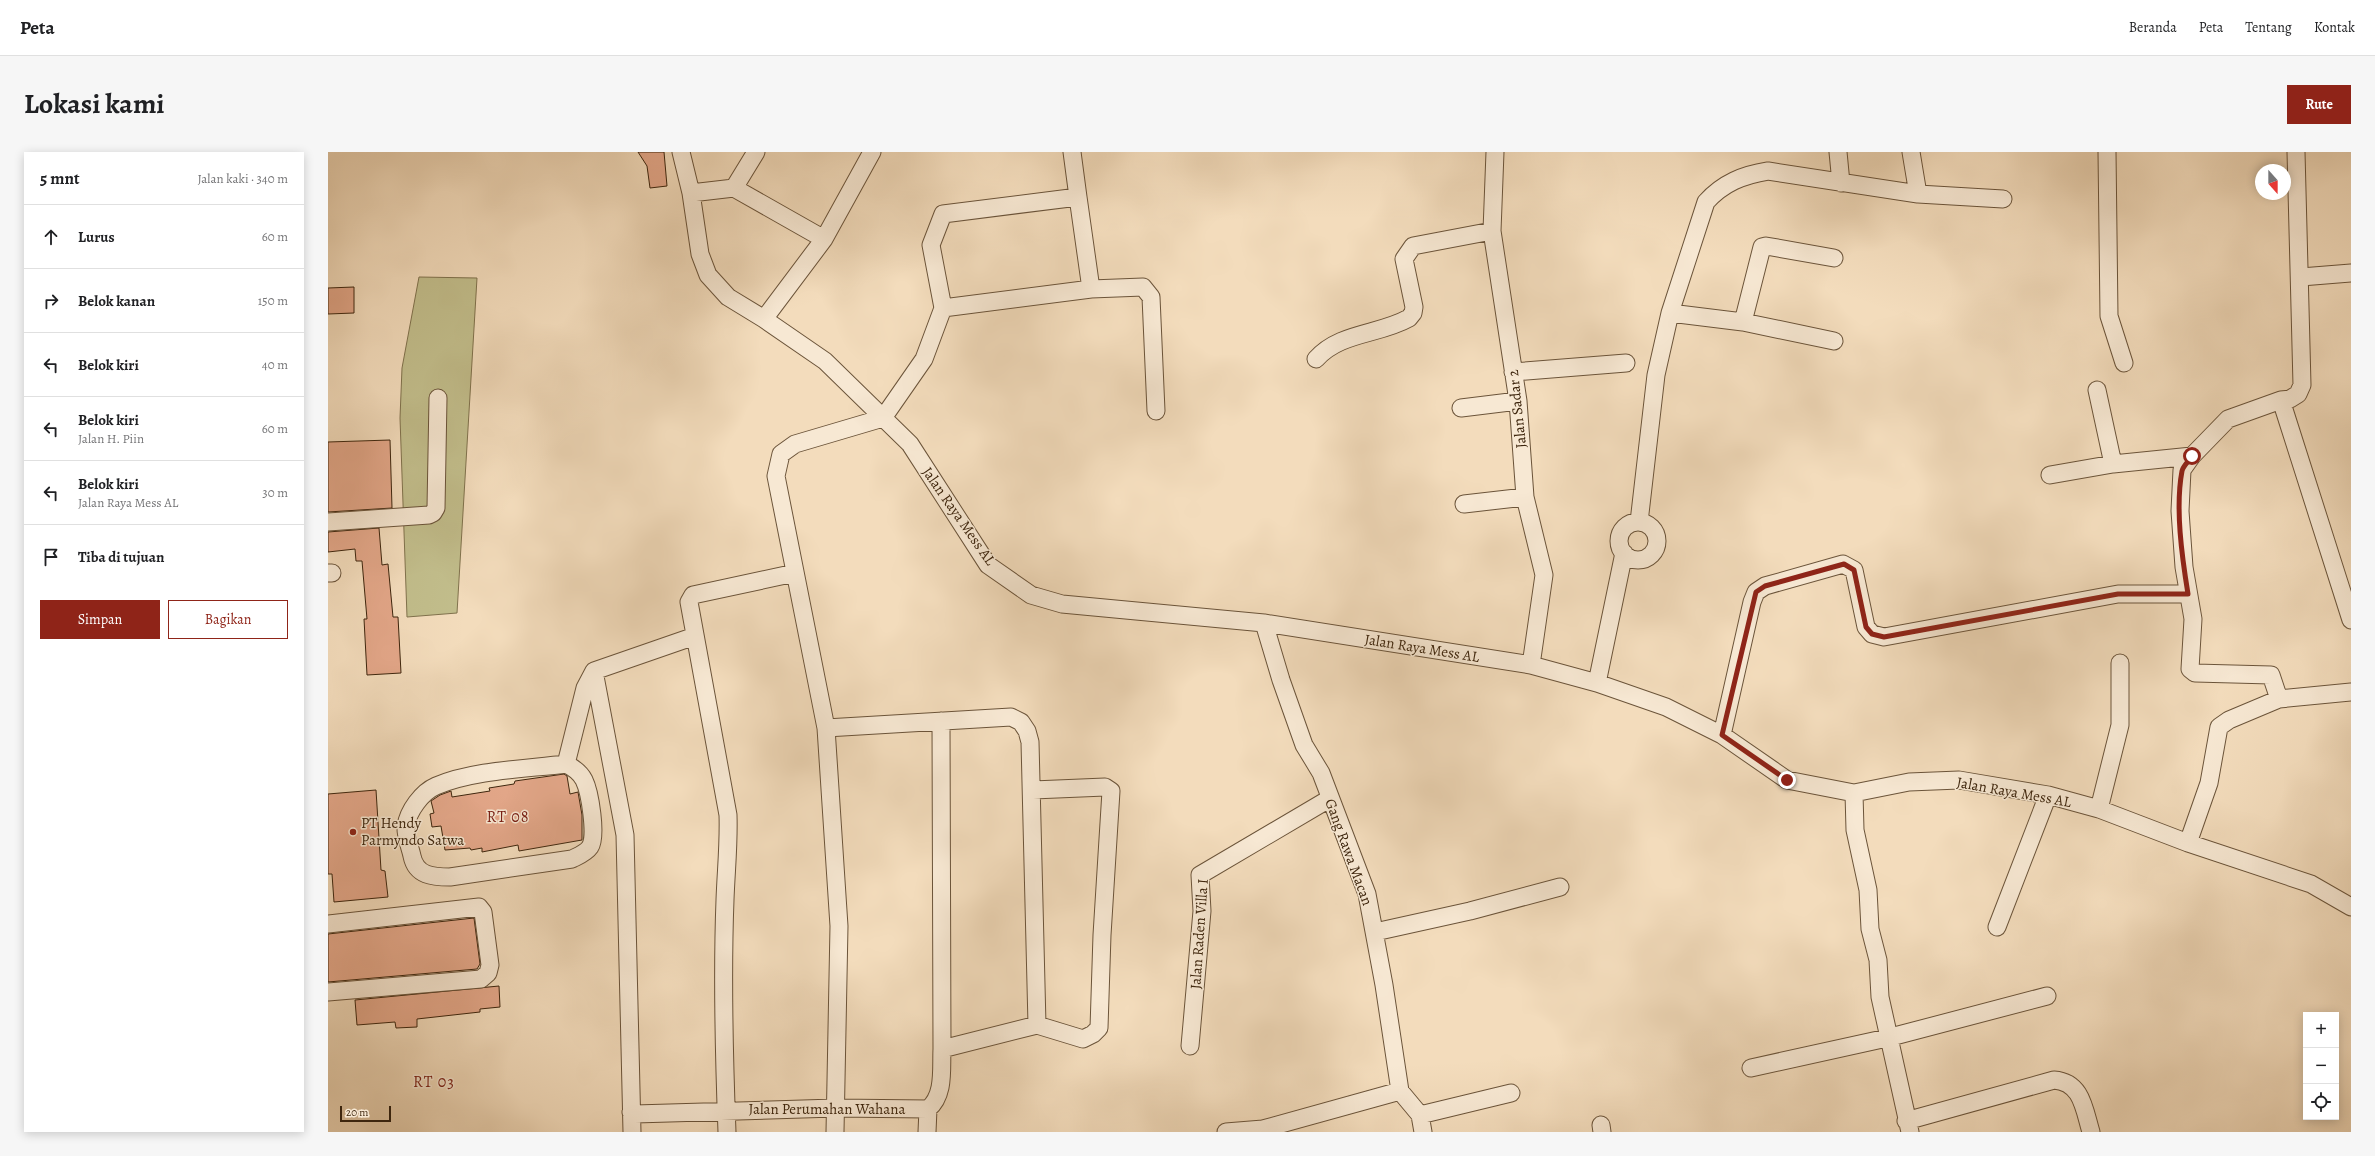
<!DOCTYPE html>
<html lang="id">
<meta charset="utf-8">
<style>
:root{--surface:#fff;--page:#f6f6f6;--text:#202124;--muted:#757577;--line:#e0e0e0;--accent:#8f2418}
body{margin:0;font-family:Alegreya,serif;background:var(--page);color:var(--text)}
.controls{position:absolute;right:12px;bottom:12px;display:grid;overflow:hidden;border-radius:0px;box-shadow:0 2px 10px #0003}
.controls button{width:36px;height:36px;display:grid;place-items:center;padding:0;border:0;border-bottom:1px solid var(--line);background:var(--surface);color:var(--text);font:20px sans-serif}
.compass{position:absolute;left:1927px;top:12px;width:36px;height:36px;border-radius:50%;background:var(--surface);box-shadow:0 2px 10px #0003;rotate:159deg}
.scale{position:absolute;left:12px;bottom:10px;width:51px;box-sizing:border-box;padding-left:4px;border:2px solid #3e260e;border-top:0;font-size:11px;line-height:14px;white-space:nowrap;color:#3e260e;-webkit-text-stroke:3px #f7e8d3;paint-order:stroke}
.stop{position:absolute;width:12px;height:12px;margin:-9px;border:3px solid #8f2418;border-radius:50%;background:#fff}
.stop.end{background:#8f2418;border-color:#fff;box-shadow:0 1px 4px #0008}
.list{margin:0;padding:0;list-style:none}
h2{display:flex;justify-content:space-between;align-items:center;height:52px;margin:0;padding:0 16px;font-size:17px}
h2 small{font-size:13px;font-weight:400;color:var(--muted)}
.list li{display:grid;grid-template-columns:26px 1fr auto;gap:12px;align-items:center;box-sizing:border-box;height:64px;padding:0 16px;border-top:1px solid var(--line)}
.list b{display:block;font-size:15px;white-space:nowrap}
.list p{margin:0;font-size:13px;white-space:nowrap;color:var(--muted)}
.list em{font-size:13px;font-style:normal;color:var(--muted)}
.actions{display:flex;gap:8px;padding:12px 16px}
.actions a{flex:1;padding:9px 0;border:1px solid var(--accent);border-radius:0px;text-align:center;font-size:14px;color:var(--accent)}
.actions .main{background:var(--accent);color:#fff}
.icon{flex:none;width:22px;height:22px;fill:none;stroke:currentColor;stroke-width:2;stroke-linecap:round;stroke-linejoin:round}
.map{position:relative;flex:none;width:2023px;height:980px;overflow:hidden;border-radius:0px}
header{display:flex;align-items:center;gap:24px;box-sizing:border-box;height:56px;padding:0 20px;background:var(--surface);border-bottom:1px solid var(--line)}
header strong{font-size:19px}
nav{display:flex;gap:22px;margin-inline-start:auto;font-size:14px}
.intro{display:flex;align-items:center;justify-content:space-between;box-sizing:border-box;height:96px;padding:0 24px}
h1{margin:0;font-size:28px}
.button{padding:10px 18px;border-radius:0px;background:var(--accent);color:#fff;font-size:14px;font-weight:700}
main{display:flex;gap:24px;padding:0 24px}
aside{flex:1;background:var(--surface);border-radius:0px;box-shadow:0 2px 10px #0003}
.map>svg:first-child{display:block}
.green{fill:#c2be8c;stroke:#80724d}
.building{fill:#e3a789;stroke:#3e260e}
.lines{fill:none;stroke-linecap:round;stroke-linejoin:round}
.minor-casing{stroke:#6b543a;stroke-width:19}
.minor{stroke:#f7e8d3;stroke-width:17}
.route{stroke:#8f2418;stroke-width:5}
.poi-dot{fill:#8f2418;stroke:#f7e8d3;stroke-width:1.5}
.labels{text-anchor:middle;dominant-baseline:central;stroke-width:3;stroke-linejoin:round;paint-order:stroke}
.street-label{font-size:15px;fill:#3e260e;stroke:#f7e8d3}
.poi-label{font-size:15px;fill:#3e260e;stroke:#f7e8d3;text-anchor:start}
.neighbourhood-label{font-size:16px;letter-spacing:1px;fill:#7a1f14;stroke:#f7e8d3}
</style>
<header>
<strong>Peta</strong>
<nav><a>Beranda</a><a>Peta</a><a>Tentang</a><a>Kontak</a></nav>
</header>
<div class="intro"><h1>Lokasi kami</h1><a class="button">Rute</a></div>
<main>
<aside>
<h2>5 mnt<small>Jalan kaki · 340 m</small></h2>
<ul class="list">
<li><svg class="icon" aria-label="ahead" viewBox="0 0 24 24"><path d="M12 20V5M6 11l6-6 6 6"/></svg><div><b>Lurus</b></div><em>60 m</em></li>
<li><svg class="icon" aria-label="right" viewBox="0 0 24 24"><path d="M7 20v-9h11M14 6l5 5-5 5"/></svg><div><b>Belok kanan</b></div><em>150 m</em></li>
<li><svg class="icon" aria-label="left" viewBox="0 0 24 24"><path d="M17 20v-9H6M10 6l-5 5 5 5"/></svg><div><b>Belok kiri</b></div><em>40 m</em></li>
<li><svg class="icon" aria-label="left" viewBox="0 0 24 24"><path d="M17 20v-9H6M10 6l-5 5 5 5"/></svg><div><b>Belok kiri</b><p>Jalan H. Piin</p></div><em>60 m</em></li>
<li><svg class="icon" aria-label="left" viewBox="0 0 24 24"><path d="M17 20v-9H6M10 6l-5 5 5 5"/></svg><div><b>Belok kiri</b><p>Jalan Raya Mess AL</p></div><em>30 m</em></li>
<li><svg class="icon" aria-label="arrive" viewBox="0 0 24 24"><path d="M6 21V4h12l-3 4 3 4H6"/></svg><div><b>Tiba di tujuan</b></div></li>
</ul>
<div class="actions"><a class="main">Simpan</a><a>Bagikan</a></div>
</aside>
<div class="map">
<svg width="2023" height="980" viewBox="0 0 2023 980">
<rect width="100%" height="100%" fill="#f3dcbc"/>
<filter id="stains"><feTurbulence type="fractalNoise" baseFrequency=".005" numOctaves="4"/><feColorMatrix values="0 0 0 0 .2 0 0 0 0 .09 0 0 0 0 .02 0 0 0 .5 -.17"/></filter>
<radialGradient id="worn" r=".72"><stop offset=".6" stop-color="#630" stop-opacity="0"/><stop offset="1" stop-color="#630" stop-opacity=".3"/></radialGradient>
<path class="green" d="M 91,125 L 149,126 L 129,461 L 79,465 L 72,266 L 74,216 Z"/>
<path class="building" d="M 310,0 L 336,0 L 339,34 L 322,36 L 319,14 Z
M 26,135 L 26,161 L 0,162 L 0,136 Z
M 62,288 L 64,356 L 0,360 L 0,290 Z
M 51,376 L 54,413 L 60,412 L 65,465 L 70,465 L 73,521 L 39,523 L 36,467 L 39,467 L 34,409 L 28,409 L 27,397 L 0,400 L 0,380 Z
M 236,622 L 239,624 L 242,642 L 250,640 L 254,663 L 254,688 L 191,699 L 190,693 L 154,700 L 154,696 L 143,698 L 142,696 L 117,698 L 113,674 L 104,675 L 102,662 L 106,661 L 103,649 L 112,643 L 123,639 L 124,645 L 162,639 L 161,636 L 186,632 L 187,629 Z
M 48,638 L 53,718 L 57,719 L 60,745 L 6,750 L 4,722 L 0,722 L 0,642 Z
M 146,766 L 152,812 L 149,817 L 0,830 L 0,782 Z
M 171,834 L 172,855 L 152,857 L 152,860 L 89,867 L 89,875 L 68,876 L 67,870 L 29,873 L 27,848 Z"/>
<g class="lines">
<defs>
<path id="minor" d="M 353,0 L 363,41 L 372,102 L 380,123 L 400,145 L 436,167 L 497,209 L 582,292 L 660,413 L 703,443 L 734,452 L 936,471 L 1203,513 L 1269,531 L 1338,555 L 1394,583 L 1459,628 L 1526,641 L 1581,630 L 1631,628 L 1720,643 L 1771,657 L 1860,691 L 1983,732 L 2023,755
M 1167,0 L 1164,79 L 1190,249 L 1197,345 L 1216,423 L 1203,513
M 1510,0 L 1513,31
M 1779,0 L 1781,164 L 1796,211
M 406,36 L 428,0
M 363,41 L 406,36 L 496,87
M 1590,42 L 1675,47
M 750,45 L 763,137
M 1973,125 L 2023,121
M 615,156 L 763,137 L 815,135 L 823,145 L 828,259
M 1342,161 L 1415,170 L 1506,189
M 436,167 L 496,87 L 544,0
M 1415,170 L 1434,95 L 1438,94 L 1506,106
M 988,207 C 1012,180 1051,183 1081,166 L 1085,161 L 1086,155 L 1076,107 L 1085,94 L 1164,79
M 1185,220 L 1298,211
M 1769,238 L 1785,312
M 1953,248 L 2023,468
M 1133,256 L 1190,249
M 1722,323 L 1785,312 L 1864,304
M 1136,352 L 1197,345
M 0,370 L 101,363 L 105,361 L 108,356 L 110,246
M 1311,370 L 1328,223 L 1342,161 L 1378,50 C 1395,31 1415,23 1440,19 L 1590,42 L 1583,0
M1291 389a19 19 0 1 1 38 0a19 19 0 1 1-38 0Z
M 0,421 L 4,421
M 936,471 L 953,528 L 976,593 L 993,621 L 1039,742 L 1056,833 L 1072,939 L 1092,963 L 1095,980
M 266,519 L 297,683 L 304,980
M 1269,531 L 1296,401
M 1951,547 L 1943,523 L 1867,521 L 1862,517 L 1865,467 L 1856,415 L 1852,359 L 1854,318 L 1864,304 L 1900,267 L 1953,248 L 1962,247 L 1970,242 L 1974,233 L 1968,0
M 498,576 L 683,565 L 693,570 L 699,579 L 702,590 L 709,873
M 1394,583 L 1424,450 L 1428,440 L 1437,434 L 1515,412 L 1526,418 L 1538,475 L 1544,482 L 1556,485 L 1790,442 L 1860,442
M 238,612 C 246,616 252,620 256,628 C 262,640 269,684 262,695 C 258,701 250,704 244,707 L 122,725 C 105,725 88,724 84,704 C 82,695 77,683 78,674 C 80,659 94,640 108,634 C 146,618 198,617 238,612 Z
M 238,612 L 257,536 L 266,519 L 367,484
M 1526,641 L 1527,678 L 1540,738 L 1542,777 L 1550,808 L 1552,845 L 1582,980
M 1771,657 L 1792,573 L 1792,511
M 1860,691 L 1881,631 L 1891,575 L 1901,568 L 1951,547 L 2023,540
M 0,772 L 151,755 L 155,760 L 162,813 L 160,821 L 153,827 L 0,840
M 1669,775 L 1720,643
M 1047,780 L 1142,759 L 1232,735
M 862,894 L 874,759 L 872,723 L 1001,647
M 614,897 L 709,873 L 755,887 L 765,882 L 771,876 L 774,783 L 783,639 L 777,635 L 705,638
M 1423,916 L 1559,886 L 1719,844
M 303,960 L 307,962 L 507,956 L 600,957
M 1092,963 L 1183,941
M 1578,969 L 1726,928 C 1754,930 1756,957 1763,980
M 1273,973 L 1274,980
M 399,980 C 396,903 394,825 397,748 C 398,719 401,692 400,663 L 361,450 L 365,443 L 467,421
M 507,980 L 511,774 L 498,576 L 448,324 L 453,302 L 467,292 L 555,266 L 596,207 L 615,156 L 603,93 L 615,62 L 750,45 L 744,0
M 599,980 L 600,957 C 617,943 613,917 614,897 L 613,569
M 898,980 L 935,977 L 1072,939"/>
</defs>
<use href="#minor" class="minor-casing"/>
<use href="#minor" class="minor"/>
</g>
<g class="lines">
<path class="route" d="M 1459,628 L 1394,583 L 1428,440 L 1437,434 L 1516,412 L 1526,418 L 1538,475 L 1544,482 L 1556,485 L 1790,442 L 1860,442 C 1854,405 1847,356 1854,319 C 1855,314 1861,309 1864,304"/>
</g>
<circle class="poi-dot" cx="25" cy="680" r="4"/>
<g class="labels">
<g class="street-label">
<text transform="translate(1189 257) rotate(-96)">Jalan Sadar 2</text>
<text transform="translate(631 364) rotate(55)">Jalan Raya Mess AL</text>
<text transform="translate(1094 496) rotate(9)">Jalan Raya Mess AL</text>
<text transform="translate(1686 640) rotate(10)">Jalan Raya Mess AL</text>
<text transform="translate(1021 700) rotate(70)">Gang Rawa Macan</text>
<text transform="translate(871 782) rotate(-86)">Jalan Raden Villa I</text>
<text x="499" y="957">Jalan Perumahan Wahana</text>
</g>
<g class="poi-label">
<text x="33" y="671">PT Hendy<tspan x="33" dy="17">Parmyndo Satwa</tspan></text>
</g>
<g class="neighbourhood-label">
<text x="180" y="665">RT 08</text>
<text x="106" y="930">RT 03</text>
</g>
</g>
<rect width="100%" height="100%" filter="url(#stains)"/>
<rect width="100%" height="100%" fill="url(#worn)"/>
</svg>
<div class="controls">
<button>+</button>
<button>−</button>
<button><svg class="icon" aria-label="locate" viewBox="0 0 24 24"><circle cx="12" cy="12" r="6"/><path d="M12 2v4M12 18v4M2 12h4M18 12h4"/></svg></button>
</div>
<svg class="compass" viewBox="-18 -18 36 36"><path d="M0-13l5 13h-10z" fill="#e53935"/><path d="M0 13l5-13h-10z" fill="#757577"/></svg>
<div class="scale">20 m</div>
<div class="stop" style="left:1864px;top:304px"></div>
<div class="stop end" style="left:1459px;top:628px"></div>
</div>
</main>
